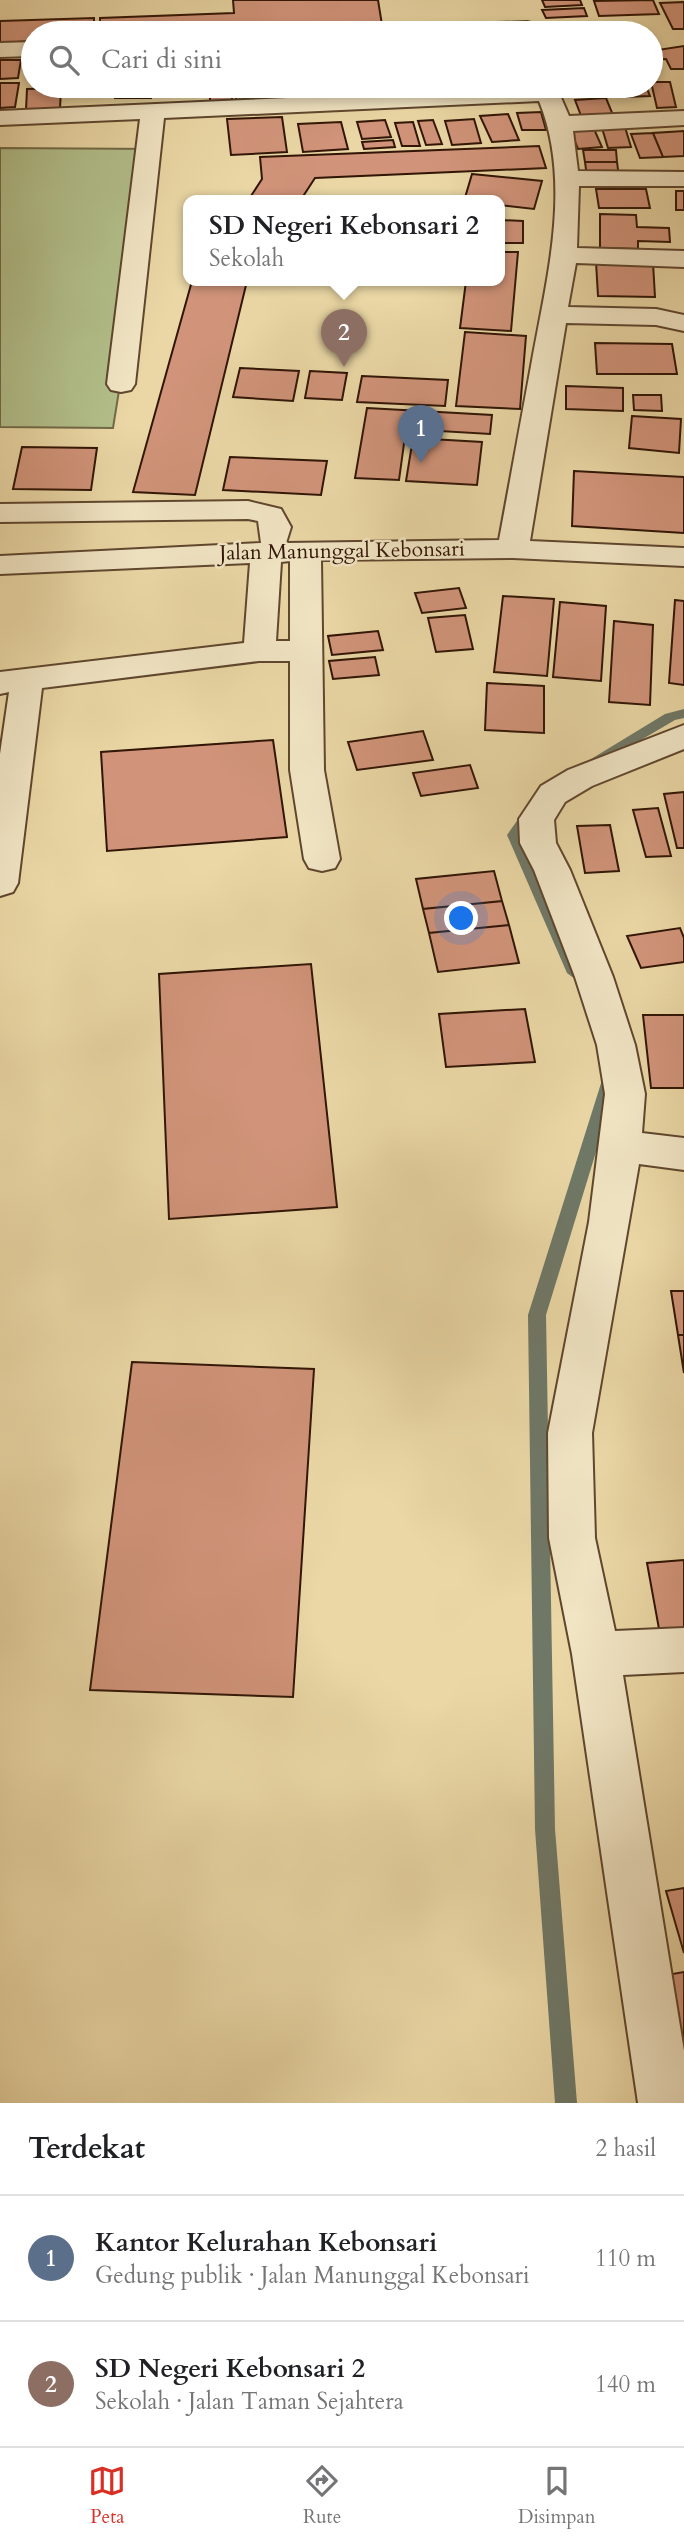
<!DOCTYPE html>
<html lang="id">
<meta charset="utf-8">
<style>
:root{--surface:#fff;--page:#f6f6f6;--text:#202124;--muted:#757577;--line:#e0e0e0;--accent:#d93025}
body{margin:0;font-family:Cardo,serif;background:var(--page);color:var(--text)}
.you{position:absolute;left:462px;top:919px;width:24px;height:24px;margin:-18px;border:5px solid #fff;border-radius:50%;background:#1a73e8;box-shadow:0 0 0 10px #1a73e833}
.badge{display:grid;place-items:center;width:46px;height:46px;border-radius:50%;background:var(--accent);color:#fff;font-size:23px;font-weight:700}
.pin{position:absolute;translate:-50% -58px;filter:drop-shadow(0 2px 4px #0008)}
.pin::after{content:'';position:absolute;top:37px;width:24px;height:21px;background:inherit;clip-path:polygon(0 0,100% 0,50% 100%)}
.popup{position:absolute;left:183px;top:195px;width:322px;height:91px;box-sizing:border-box;display:grid;place-content:center;border-radius:14px;background:var(--surface);filter:drop-shadow(0 2px 5px #0005);font-size:23px;white-space:nowrap;color:var(--muted)}
.popup b{font-size:26px;color:var(--text)}
.popup::after{content:'';position:absolute;left:50%;top:100%;margin-left:-14px;border:14px solid transparent;border-top-color:var(--surface)}
.list{margin:0;padding:0;list-style:none}
h2{display:flex;justify-content:space-between;align-items:center;height:91px;margin:0;padding:0 28px;font-size:30px}
h2 small{font-size:23px;font-weight:400;color:var(--muted)}
.list li{display:grid;grid-template-columns:46px 1fr auto;gap:21px;align-items:center;box-sizing:border-box;height:126px;padding:0 28px;border-top:2px solid var(--line)}
.list b{display:block;font-size:26px;white-space:nowrap}
.list p{margin:0;font-size:23px;white-space:nowrap;color:var(--muted)}
.list em{font-size:23px;font-style:normal;color:var(--muted)}
.icon{flex:none;width:38px;height:38px;fill:none;stroke:currentColor;stroke-width:2;stroke-linecap:round;stroke-linejoin:round}
.map{position:relative;flex:none;width:684px;height:2103px;overflow:hidden}
.search{position:absolute;background:var(--surface);box-shadow:0 4px 10px #0003;left:21px;right:21px;top:21px;height:77px;display:flex;align-items:center;gap:18px;box-sizing:border-box;padding:0 24px;border-radius:38px;color:var(--muted);font-size:26px}
.sheet{height:343px;background:var(--surface)}
nav{display:flex;justify-content:space-around;align-items:center;box-sizing:border-box;height:98px;border-top:2px solid var(--line);background:var(--surface);font-size:19px;color:var(--muted)}
nav a{display:grid;justify-items:center;gap:4px}
nav .on{color:var(--accent)}
.map>svg:first-child{display:block}
.green{fill:#b2bf8a;stroke:#726a48;stroke-width:2}
.lines{fill:none;stroke-linecap:round;stroke-linejoin:round}
.stream{fill:#6f7867;fill-rule:evenodd}
.building{fill:#d1947a;stroke:#311506;stroke-width:2}
.minor-casing{stroke:#5f462e;stroke-width:4}
.minor{fill:#f1e5c4;fill-rule:evenodd}
.labels{text-anchor:middle;dominant-baseline:central;stroke-width:5;stroke-linejoin:round;paint-order:stroke}
.far-street-label{font-size:21px;fill:#311506;stroke:#f1e5c4}
</style>
<div class="map">
<svg width="684" height="2103" viewBox="0 0 684 2103">
<rect width="100%" height="100%" fill="#ead7a5"/>
<filter id="stains"><feTurbulence type="fractalNoise" baseFrequency=".00286" numOctaves="4"/><feColorMatrix values="0 0 0 0 .2 0 0 0 0 .09 0 0 0 0 .02 0 0 0 .5 -.17"/></filter>
<radialGradient id="worn" r=".72"><stop offset=".6" stop-color="#630" stop-opacity="0"/><stop offset="1" stop-color="#630" stop-opacity=".3"/></radialGradient>
<path class="green" d="M 0,148 L 158,149 L 113,428 L 0,427 Z"/>
<g class="lines">
<path class="stream" d="M 684,709 L 684,718 L 675,720 L 590,770 L 585,772 L 578,767 L 665,714 Z
M 531,806 L 538,811 L 521,835 L 583,973 L 575,979 L 567,973 L 507,835 L 526,808 Z
M 611,1071 L 617,1073 L 619,1077 L 546,1315 L 555,1829 L 577,2103 L 555,2103 L 535,1829 L 528,1315 L 603,1077 L 605,1073 Z"/>
</g>
<path class="building" d="M 233,0 L 378,0 L 383,31 L 100,33 L 100,18 L 234,13 Z
M 542,0 L 580,0 L 582,5 L 545,7 Z
M 653,0 L 659,14 L 599,16 L 594,1 Z
M 684,2 L 684,29 L 673,29 L 660,3 Z
M 584,8 L 587,16 L 546,18 L 542,10 Z
M 94,18 L 94,33 L 33,33 L 33,41 L 0,43 L 0,21 Z
M 684,46 L 684,69 L 671,69 L 666,59 L 651,60 L 651,51 Z
M 25,55 L 33,55 L 33,71 L 24,71 Z
M 0,60 L 21,60 L 18,78 L 0,79 Z
M 651,82 L 670,82 L 676,107 L 657,108 Z
M 0,83 L 19,83 L 15,107 L 0,108 Z
M 115,86 L 151,86 L 151,98 L 115,98 Z
M 158,86 L 177,86 L 175,97 L 155,97 Z
M 210,86 L 232,86 L 232,101 L 210,101 Z
M 318,86 L 338,86 L 339,91 L 319,92 Z
M 348,86 L 371,86 L 372,97 L 349,97 Z
M 376,86 L 398,86 L 399,96 L 377,97 Z
M 589,86 L 612,86 L 616,96 L 593,97 Z
M 619,86 L 646,86 L 650,96 L 624,97 Z
M 61,88 L 60,109 L 26,110 L 27,89 Z
M 236,88 L 261,88 L 261,104 L 236,104 Z
M 606,98 L 615,120 L 583,121 L 575,100 Z
M 541,112 L 546,130 L 522,130 L 517,113 Z
M 508,114 L 519,140 L 492,142 L 480,116 Z
M 282,117 L 287,152 L 231,155 L 227,119 Z
M 474,119 L 481,143 L 452,145 L 445,121 Z
M 385,120 L 391,137 L 362,139 L 357,122 Z
M 433,120 L 442,144 L 426,145 L 418,121 Z
M 341,122 L 348,149 L 303,152 L 298,124 Z
M 413,122 L 420,146 L 402,146 L 395,123 Z
M 625,127 L 631,147 L 608,148 L 602,128 Z
M 594,129 L 602,147 L 578,149 L 570,130 Z
M 684,131 L 684,156 L 663,157 L 653,133 Z
M 653,133 L 663,157 L 640,158 L 631,134 Z
M 393,140 L 395,147 L 364,149 L 362,142 Z
M 539,146 L 546,168 L 315,178 L 300,201 L 249,199 L 262,179 L 260,157 Z
M 583,150 L 616,150 L 617,162 L 585,162 Z
M 585,162 L 617,162 L 619,177 L 587,177 Z
M 472,174 L 542,181 L 534,209 L 500,205 L 500,201 L 464,201 Z
M 596,189 L 646,189 L 650,208 L 599,208 Z
M 676,191 L 684,191 L 684,210 L 676,210 Z
M 600,214 L 636,215 L 637,227 L 669,228 L 670,242 L 638,241 L 638,249 L 600,248 Z
M 500,220 L 523,221 L 523,243 L 500,243 Z
M 500,252 L 518,252 L 511,331 L 460,328 L 466,281 L 500,281 Z
M 596,262 L 653,263 L 655,297 L 598,296 Z
M 192,281 L 247,281 L 195,495 L 133,492 Z
M 465,332 L 526,336 L 520,409 L 456,406 Z
M 595,343 L 672,344 L 677,374 L 597,374 Z
M 240,368 L 299,371 L 293,401 L 233,397 Z
M 310,371 L 347,373 L 342,400 L 305,398 Z
M 362,376 L 448,380 L 445,406 L 357,402 Z
M 566,386 L 623,388 L 623,411 L 566,409 Z
M 633,395 L 661,395 L 662,411 L 634,410 Z
M 367,408 L 492,415 L 490,434 L 406,429 L 399,480 L 355,478 Z
M 632,416 L 681,419 L 679,453 L 629,448 Z
M 413,438 L 482,442 L 477,485 L 406,481 Z
M 22,447 L 97,448 L 91,490 L 13,489 Z
M 230,457 L 327,461 L 321,495 L 223,490 Z
M 574,471 L 684,477 L 684,533 L 572,526 Z
M 459,588 L 466,608 L 422,613 L 415,593 Z
M 503,596 L 554,599 L 547,676 L 494,672 Z
M 675,600 L 684,601 L 684,685 L 669,683 Z
M 560,602 L 606,606 L 601,681 L 553,677 Z
M 465,615 L 473,649 L 436,652 L 428,618 Z
M 614,621 L 653,625 L 650,705 L 609,702 Z
M 378,631 L 383,650 L 332,655 L 328,636 Z
M 375,657 L 379,675 L 333,679 L 329,661 Z
M 487,683 L 544,686 L 544,733 L 485,730 Z
M 423,731 L 433,760 L 357,770 L 348,742 Z
M 273,740 L 287,837 L 107,851 L 101,752 Z
M 470,765 L 478,788 L 421,796 L 413,773 Z
M 684,792 L 684,848 L 677,848 L 664,794 Z
M 658,808 L 671,856 L 646,857 L 633,810 Z
M 610,825 L 619,871 L 585,873 L 577,826 Z
M 494,871 L 502,901 L 423,909 L 416,879 Z
M 502,901 L 509,925 L 429,933 L 423,909 Z
M 509,925 L 519,963 L 438,972 L 429,933 Z
M 680,928 L 684,938 L 684,962 L 641,968 L 627,936 Z
M 311,964 L 337,1207 L 169,1219 L 159,974 Z
M 525,1009 L 535,1062 L 446,1067 L 439,1014 Z
M 643,1015 L 684,1015 L 684,1088 L 651,1088 Z
M 671,1291 L 684,1291 L 684,1335 L 678,1335 Z
M 678,1335 L 684,1335 L 684,1373 Z
M 132,1362 L 314,1369 L 293,1697 L 90,1690 Z
M 684,1560 L 684,1638 L 661,1640 L 647,1563 Z
M 684,1888 L 684,1953 L 666,1891 Z
M 684,1972 L 684,2041 L 680,2042 L 661,1976 Z"/>
<g class="lines">
<defs>
<path id="minor" d="M 527,22 L 535,24 L 538,29 L 535,33 L 404,33 L 407,28 L 415,26 Z
M 33,42 L 33,56 L 0,57 L 0,43 Z
M 556,86 L 569,116 L 684,111 L 684,125 L 573,131 L 578,171 L 684,172 L 684,186 L 579,186 L 577,248 L 684,251 L 684,267 L 576,263 L 568,307 L 656,309 L 684,315 L 684,331 L 656,325 L 566,323 L 530,541 L 684,548 L 684,566 L 513,558 L 321,560 L 324,770 L 340,859 L 335,868 L 322,871 L 309,868 L 304,859 L 290,770 L 290,661 L 259,661 L 42,688 L 18,883 L 13,892 L 0,896 L 0,754 L 9,692 L 0,694 L 0,672 L 244,643 L 250,563 L 0,574 L 0,556 L 261,543 L 258,521 L 248,519 L 0,522 L 0,504 L 248,501 L 281,509 L 291,527 L 286,543 L 499,540 C 510,482 520,424 531,366 C 546,281 573,184 539,101 L 164,118 L 135,384 L 131,390 L 121,392 L 111,390 L 107,384 L 140,119 L 0,125 L 0,111 ZM 290,561 L 290,641 L 276,641 L 281,562 Z
M 684,725 L 684,749 L 592,786 L 565,802 L 554,820 L 556,843 L 570,870 L 613,977 L 635,1045 L 645,1094 L 642,1133 L 684,1138 L 684,1170 L 639,1164 L 592,1433 L 595,1538 L 615,1631 L 684,1628 L 684,1672 L 623,1675 L 684,2051 L 684,2103 L 638,2103 L 572,1654 L 549,1538 L 548,1433 L 589,1222 L 605,1094 L 597,1045 L 575,977 L 534,870 L 520,843 L 519,819 L 541,786 L 568,770 Z"/>
</defs>
<use href="#minor" class="minor-casing"/>
<use href="#minor" class="minor"/>
</g>
<g class="labels">
<g class="far-street-label">
<text transform="translate(342 551) rotate(-1)">Jalan Manunggal Kebonsari</text>
</g>
</g>
<rect width="100%" height="100%" filter="url(#stains)"/>
<rect width="100%" height="100%" fill="url(#worn)"/>
</svg>
<div class="you"></div>
<div class="pin badge" style="left:421px;top:463px;background:#5c6f8a">1</div>
<div class="pin badge" style="left:344px;top:367px;background:#8d6e63">2</div>
<div class="popup"><b>SD Negeri Kebonsari 2</b>Sekolah</div>
<div class="search"><svg class="icon" aria-label="search" viewBox="0 0 24 24"><circle cx="10" cy="10" r="6"/><path d="M15 15l6 6"/></svg>Cari di sini</div>
</div>
<section class="sheet">
<h2>Terdekat<small>2 hasil</small></h2>
<ul class="list">
<li><span class="badge" style="background:#5c6f8a">1</span><div><b>Kantor Kelurahan Kebonsari</b><p>Gedung publik · Jalan Manunggal Kebonsari</p></div><em>110 m</em></li>
<li><span class="badge" style="background:#8d6e63">2</span><div><b>SD Negeri Kebonsari 2</b><p>Sekolah · Jalan Taman Sejahtera</p></div><em>140 m</em></li>
</ul>
</section>
<nav>
<a class="on"><svg class="icon" aria-label="map" viewBox="0 0 24 24"><path d="M3 6l6-2 6 2 6-2v14l-6 2-6-2-6 2zM9 4v14M15 6v14"/></svg>Peta</a>
<a><svg class="icon" aria-label="directions" viewBox="0 0 24 24"><path d="M12 3l9 9-9 9-9-9zM9 14v-3h6M13 9l2 2-2 2"/></svg>Rute</a>
<a><svg class="icon" aria-label="saved" viewBox="0 0 24 24"><path d="M7 4h10v16l-5-4-5 4z"/></svg>Disimpan</a>
</nav>
